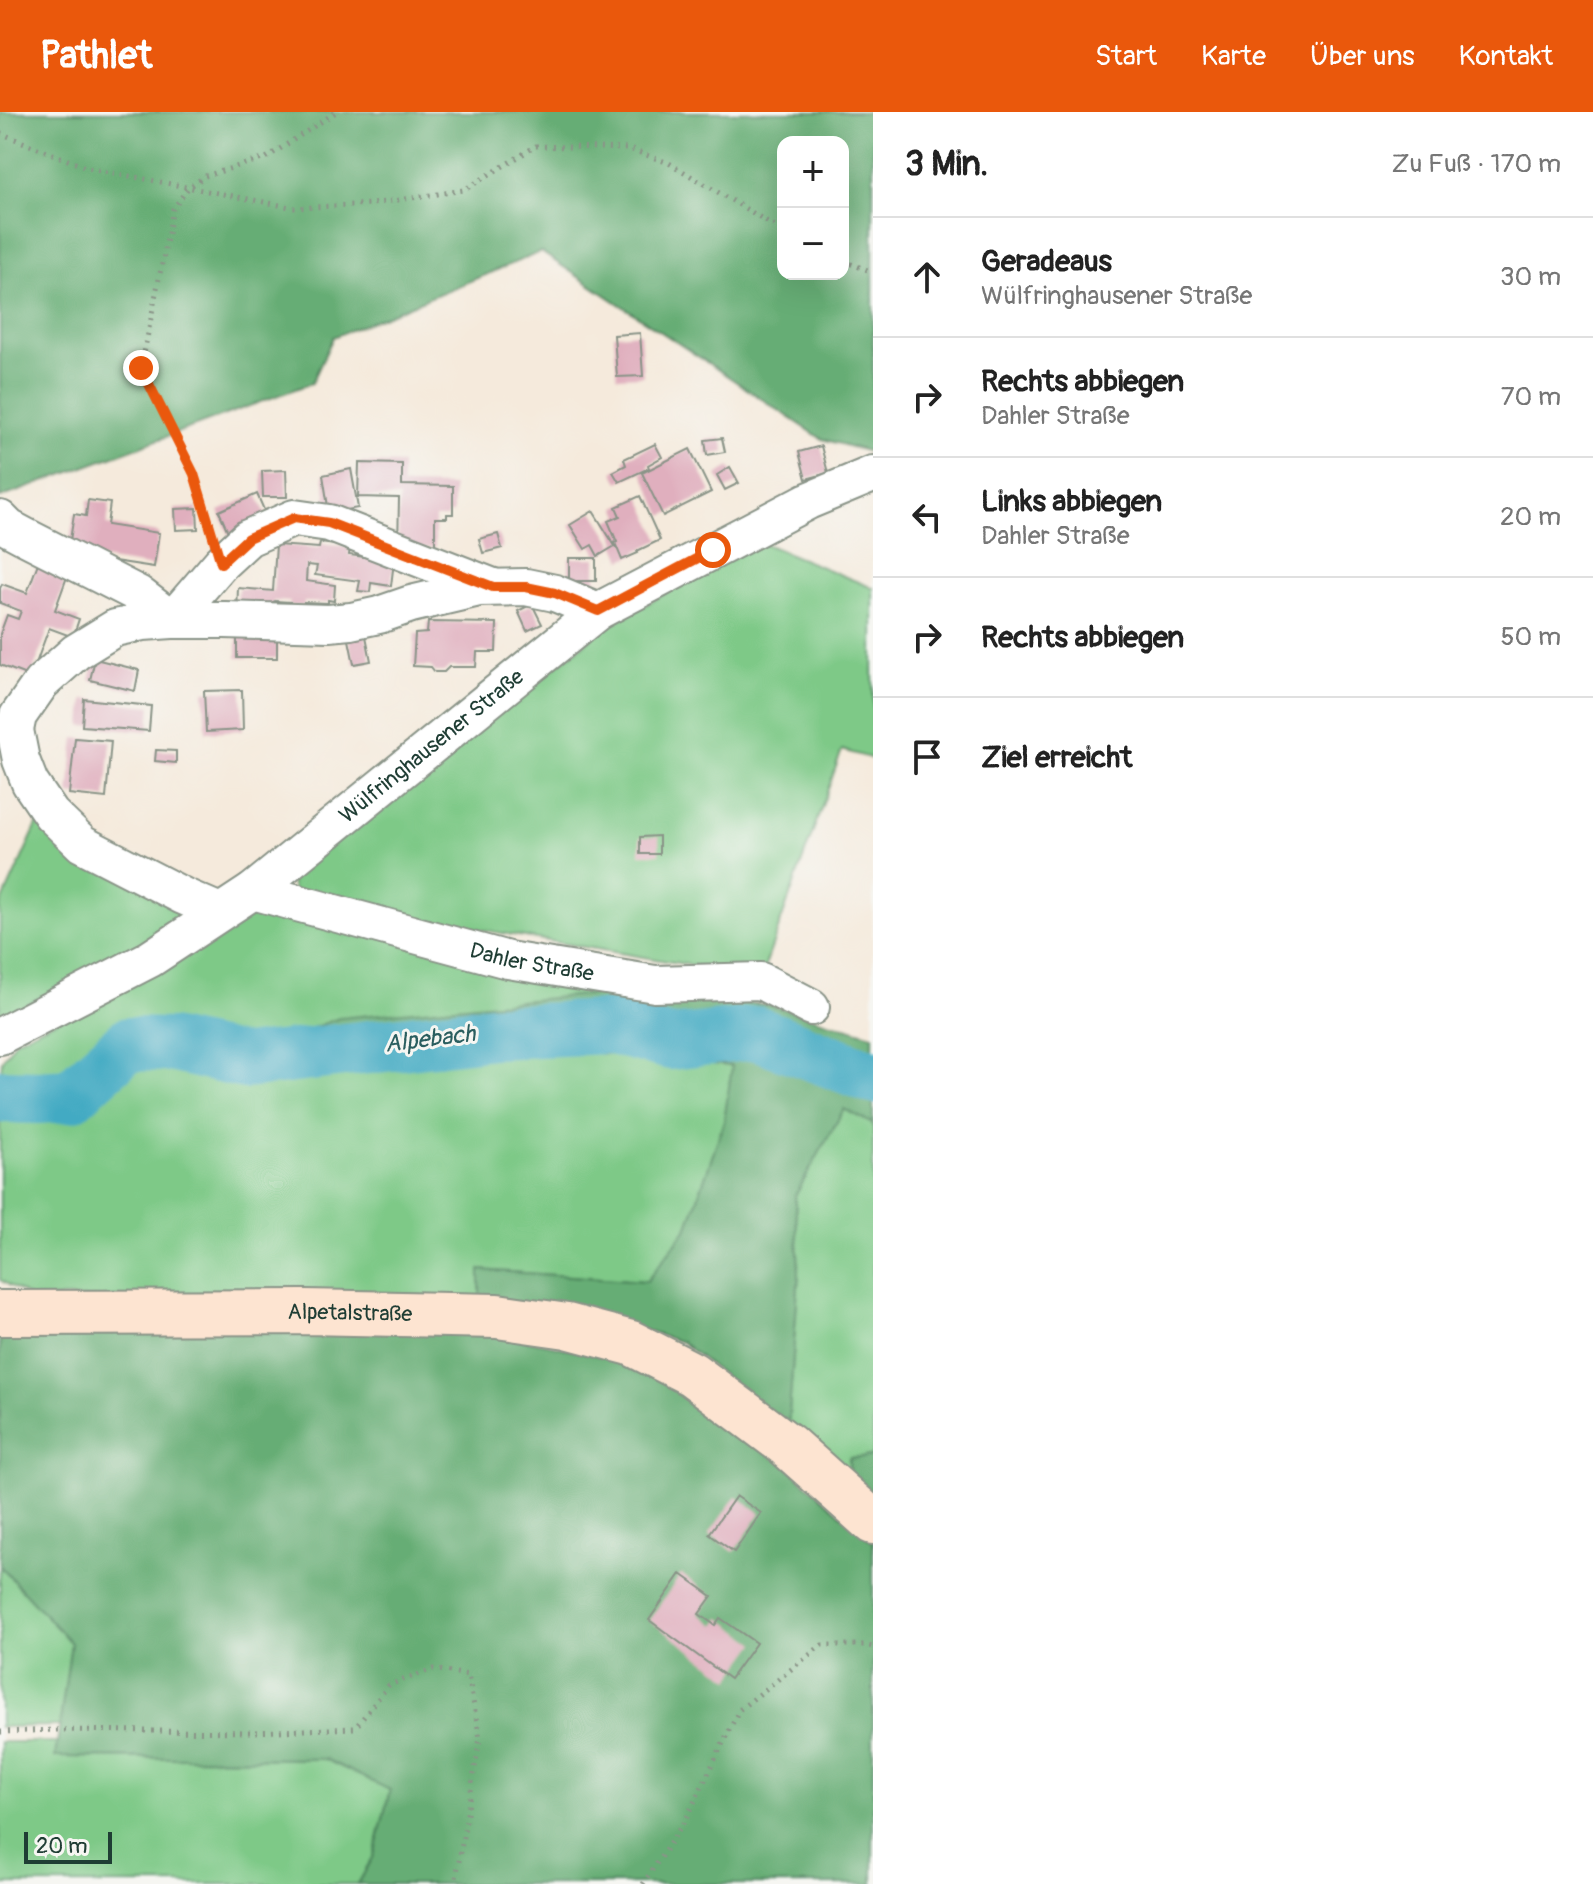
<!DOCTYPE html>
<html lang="de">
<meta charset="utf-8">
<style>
:root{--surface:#fff;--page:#f2f2f2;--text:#222;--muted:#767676;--line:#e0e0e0;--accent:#ea580c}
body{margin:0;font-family:Pangolin,sans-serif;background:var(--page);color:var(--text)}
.controls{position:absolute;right:24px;top:24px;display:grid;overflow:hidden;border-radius:16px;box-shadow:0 8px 32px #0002}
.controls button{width:72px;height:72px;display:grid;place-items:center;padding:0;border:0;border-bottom:2px solid var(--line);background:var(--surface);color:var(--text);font:40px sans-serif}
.scale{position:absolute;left:24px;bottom:20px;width:88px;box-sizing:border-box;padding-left:8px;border:4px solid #1f3d34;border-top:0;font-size:22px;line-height:28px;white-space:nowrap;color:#1f3d34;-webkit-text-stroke:6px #f6f6f2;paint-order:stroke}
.stop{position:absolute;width:24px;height:24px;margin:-18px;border:6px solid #ea580c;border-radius:50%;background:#fff}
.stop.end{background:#ea580c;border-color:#fff;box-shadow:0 2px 8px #0008}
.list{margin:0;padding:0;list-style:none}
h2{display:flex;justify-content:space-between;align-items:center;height:104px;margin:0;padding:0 32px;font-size:34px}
h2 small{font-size:26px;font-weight:400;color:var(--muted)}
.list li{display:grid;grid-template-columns:52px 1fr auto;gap:24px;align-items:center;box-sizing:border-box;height:120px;padding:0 32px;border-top:2px solid var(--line)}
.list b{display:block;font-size:30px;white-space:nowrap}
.list p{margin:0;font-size:26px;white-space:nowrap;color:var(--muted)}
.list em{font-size:26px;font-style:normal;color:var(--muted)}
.icon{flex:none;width:44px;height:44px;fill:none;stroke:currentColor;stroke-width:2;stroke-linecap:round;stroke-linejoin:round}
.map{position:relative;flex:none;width:873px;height:1772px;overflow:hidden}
header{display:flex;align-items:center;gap:48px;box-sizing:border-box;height:112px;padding:0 40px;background:var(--accent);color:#fff}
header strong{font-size:38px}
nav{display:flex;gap:44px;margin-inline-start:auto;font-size:28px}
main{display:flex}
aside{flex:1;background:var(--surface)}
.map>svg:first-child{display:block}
.green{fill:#7ec987;stroke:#4e835e;stroke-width:2}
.forest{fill:#66ad74;stroke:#427554;stroke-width:2;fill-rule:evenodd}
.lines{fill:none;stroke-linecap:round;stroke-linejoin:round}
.river{stroke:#43aac3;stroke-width:54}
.building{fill:#e0afbe}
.street-casing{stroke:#8a9488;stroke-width:40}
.secondary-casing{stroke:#8a9488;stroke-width:48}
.path{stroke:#8a9488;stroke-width:5;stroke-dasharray:2 6;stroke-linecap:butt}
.street{stroke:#fff;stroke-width:36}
.secondary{stroke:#fde4d1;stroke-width:44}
.route{stroke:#ea580c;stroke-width:10}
.labels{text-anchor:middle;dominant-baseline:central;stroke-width:6;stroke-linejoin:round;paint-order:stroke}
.street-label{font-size:22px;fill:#1f3d34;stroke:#f6f6f2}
.water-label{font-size:24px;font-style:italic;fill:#2a5e5f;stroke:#f6f6f2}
</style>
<header>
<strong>Pathlet</strong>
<nav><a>Start</a><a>Karte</a><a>Über uns</a><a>Kontakt</a></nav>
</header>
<main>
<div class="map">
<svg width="873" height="1772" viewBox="0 0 873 1772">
<rect width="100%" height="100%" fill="#f6f6f2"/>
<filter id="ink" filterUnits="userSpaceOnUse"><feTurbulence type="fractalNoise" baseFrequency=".0125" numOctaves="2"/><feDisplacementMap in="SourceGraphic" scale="16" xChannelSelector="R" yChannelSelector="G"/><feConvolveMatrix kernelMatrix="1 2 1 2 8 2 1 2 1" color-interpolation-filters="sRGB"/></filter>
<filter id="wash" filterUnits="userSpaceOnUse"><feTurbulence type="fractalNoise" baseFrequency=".006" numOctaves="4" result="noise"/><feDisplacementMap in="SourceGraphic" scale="32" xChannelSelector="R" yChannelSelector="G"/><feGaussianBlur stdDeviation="1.8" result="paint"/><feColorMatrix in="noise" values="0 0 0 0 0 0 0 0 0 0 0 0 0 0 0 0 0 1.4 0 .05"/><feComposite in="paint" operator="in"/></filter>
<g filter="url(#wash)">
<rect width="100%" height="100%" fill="#f5eadc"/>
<path class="green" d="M 758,429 L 873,476 L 873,647 L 842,638 L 761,865 L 295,786 L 290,766 L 603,517 Z
M 41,704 L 190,799 L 183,812 L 0,906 L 0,795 Z
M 260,791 L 626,879 L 306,961 L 546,936 L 733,954 L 724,1010 L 688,1115 L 647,1169 L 480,1158 L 480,1187 L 31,1186 L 0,1168 L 0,972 L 2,948 L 17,927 L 79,898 L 229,819 Z
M 844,997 L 873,1012 L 873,1344 L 849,1346 L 850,1373 L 788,1316 L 799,1160 L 795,1084 Z
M 0,1454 L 71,1531 L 60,1614 L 0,1615 Z
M 0,1630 L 58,1630 L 56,1645 L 324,1647 L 390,1677 L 374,1744 L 358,1772 L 0,1772 Z"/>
<path class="forest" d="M 0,0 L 873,0 L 873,341 L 822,327 L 541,140 L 333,225 L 312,271 L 0,386 ZM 783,30 L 843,30 L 843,162 L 783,162 Z
M 626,879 L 770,893 L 873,923 L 873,1012 L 844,997 L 795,1084 L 799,1160 L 788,1316 L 681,1230 L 583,1200 L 480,1187 L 480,1158 L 647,1169 L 688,1115 L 724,1010 L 732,954 L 546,936 L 306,962 L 288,925 L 339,906 Z
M 0,1215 L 473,1217 L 651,1254 L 743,1316 L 873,1430 L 873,1772 L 358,1772 L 374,1744 L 390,1678 L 325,1647 L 55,1645 L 71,1531 L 0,1454 Z
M 873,1344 L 873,1392 L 850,1373 L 849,1346 Z"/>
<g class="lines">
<path class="river" d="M 0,984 L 38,985 L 71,983 L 128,932 L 170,933 L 245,950 L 493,920 L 608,915 L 671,931 L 756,921 L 873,965"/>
</g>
<g id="blocks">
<path class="building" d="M 640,221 L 643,264 L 617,265 L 614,223 Z
M 722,326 L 725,340 L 707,343 L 705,328 Z
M 655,332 L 662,345 L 648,353 L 649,356 L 619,370 L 613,360 L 626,353 L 624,347 Z
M 821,334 L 828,361 L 806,367 L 799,340 Z
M 690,337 L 711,380 L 663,404 L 642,361 Z
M 359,351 L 402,352 L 402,373 L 453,374 L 453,402 L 447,402 L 447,406 L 435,406 L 435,436 L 398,435 L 399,386 L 358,385 Z
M 730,355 L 739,371 L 725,378 L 717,363 Z
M 351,357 L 358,396 L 329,401 L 323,363 Z
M 286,358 L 287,385 L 263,385 L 262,359 Z
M 257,382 L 268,407 L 230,425 L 219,399 Z
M 640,384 L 660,428 L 637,439 L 638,441 L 622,448 L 615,431 L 617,430 L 608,409 L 620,404 L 616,395 Z
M 88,388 L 110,391 L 107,413 L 159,421 L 154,455 L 68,442 L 74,402 L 86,404 Z
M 197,396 L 198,417 L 176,418 L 175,397 Z
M 593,399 L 615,434 L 598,444 L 592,433 L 585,437 L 570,413 Z
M 498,422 L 502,436 L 483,441 L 479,427 Z
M 320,431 L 350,435 L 349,443 L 394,449 L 391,474 L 371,471 L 370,480 L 358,479 L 360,469 L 315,463 L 317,454 L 307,453 L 306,469 L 335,473 L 334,489 L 328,488 L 328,491 L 304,490 L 304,494 L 289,494 L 290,490 L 275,489 L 273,490 L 273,502 L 237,500 L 238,476 L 273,479 L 276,433 L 319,436 Z
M 569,446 L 596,446 L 596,469 L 569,469 Z
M 38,451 L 68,462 L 55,498 L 79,507 L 73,525 L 49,516 L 31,565 L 0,553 L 0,522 L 7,503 L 18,507 L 21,499 L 0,491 L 0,476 L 2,472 L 27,481 Z
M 532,492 L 542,512 L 527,519 L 518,499 Z
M 428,510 L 497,511 L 496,540 L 477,540 L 476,555 L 449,555 L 444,560 L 435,560 L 431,555 L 413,554 L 415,522 L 427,521 Z
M 365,519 L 371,549 L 354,552 L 348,523 Z
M 237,523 L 277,523 L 277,546 L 237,546 Z
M 95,547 L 139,558 L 135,579 L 90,568 Z
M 242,578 L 243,618 L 206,620 L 204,579 Z
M 84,587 L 151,594 L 149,619 L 82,614 Z
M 75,626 L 111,629 L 106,686 L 69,682 Z
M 156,638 L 176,639 L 176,651 L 155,649 Z
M 659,724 L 659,742 L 640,742 L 640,725 Z
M 736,1384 L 761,1401 L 734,1440 L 709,1422 Z
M 681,1462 L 712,1484 L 699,1502 L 715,1513 L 720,1506 L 756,1531 L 730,1567 L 649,1508 Z"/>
</g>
</g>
<g filter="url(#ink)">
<use href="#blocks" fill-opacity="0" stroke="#8a9488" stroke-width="2"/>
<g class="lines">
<defs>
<g id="street">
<path d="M 0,407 L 9,416 L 24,424 L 138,482 L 172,508"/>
<path d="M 172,508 L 221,451 L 248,426 L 294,406 L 329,411 L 493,475"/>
<path id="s1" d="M 253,779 L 508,848 L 655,872 L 761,869 L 811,895"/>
<path d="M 220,800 L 183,784 L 82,732 L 51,702 L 30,671 L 21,648 L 15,618 L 18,604 L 41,571 L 76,540 L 115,516 L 143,510 L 172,508 L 225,508 L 329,511 L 351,509 L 379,503 L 411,492 L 479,476 L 526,475 L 555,481 L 598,499"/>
<path id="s2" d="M 0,924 L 150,847 L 253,779 L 598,499 L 808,389 L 873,362"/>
</g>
<g id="secondary">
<path id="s3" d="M 0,1201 L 306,1200 L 497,1204 L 567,1214 L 631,1231 L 692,1262 L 787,1333 L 873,1410"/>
</g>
</defs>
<use href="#street" class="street-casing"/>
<use href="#secondary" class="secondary-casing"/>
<path class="path" d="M 0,21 L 88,56 L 295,96 L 372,92 L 464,78 L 536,34 L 629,37 L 669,51 L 783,119
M 843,149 L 873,160
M 211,416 L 194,362 L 141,256 L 173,97 L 188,76 L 205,64 L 266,46 L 336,0
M 0,1620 L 57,1618 L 253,1620 L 355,1616 L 389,1573 L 433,1557 L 468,1563 L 480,1626 L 455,1772
M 643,1772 L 687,1705 L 739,1598 L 822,1533 L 864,1533 L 873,1535"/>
<use href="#street" class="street"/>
<use href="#secondary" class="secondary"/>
</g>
</g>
<g class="lines" filter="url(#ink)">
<path class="route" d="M 141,256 L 194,362 L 221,451 L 248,426 L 294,406 L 329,411 L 493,475 L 526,475 L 555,481 L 598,499 L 713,438"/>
</g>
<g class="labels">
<g class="street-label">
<text stroke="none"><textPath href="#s2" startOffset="522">Wülfringhausener Straße</textPath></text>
<text stroke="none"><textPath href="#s1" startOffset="288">Dahler Straße</textPath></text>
<text stroke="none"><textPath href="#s3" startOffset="350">Alpetalstraße</textPath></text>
</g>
<g class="water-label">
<text transform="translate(430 927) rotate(-7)">Alpebach</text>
</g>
</g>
</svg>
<div class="controls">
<button>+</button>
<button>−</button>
</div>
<div class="scale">20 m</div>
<div class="stop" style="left:713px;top:438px"></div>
<div class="stop end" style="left:141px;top:256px"></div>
</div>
<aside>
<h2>3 Min.<small>Zu Fuß · 170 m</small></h2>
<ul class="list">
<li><svg class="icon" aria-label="ahead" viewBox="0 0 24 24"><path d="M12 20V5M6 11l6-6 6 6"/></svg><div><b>Geradeaus</b><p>Wülfringhausener Straße</p></div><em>30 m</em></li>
<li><svg class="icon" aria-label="right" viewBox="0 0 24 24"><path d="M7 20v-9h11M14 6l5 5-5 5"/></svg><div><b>Rechts abbiegen</b><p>Dahler Straße</p></div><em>70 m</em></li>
<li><svg class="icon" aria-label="left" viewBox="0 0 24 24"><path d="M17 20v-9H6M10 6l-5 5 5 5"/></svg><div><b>Links abbiegen</b><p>Dahler Straße</p></div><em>20 m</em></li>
<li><svg class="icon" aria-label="right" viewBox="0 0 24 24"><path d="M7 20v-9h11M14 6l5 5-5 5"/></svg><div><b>Rechts abbiegen</b></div><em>50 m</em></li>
<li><svg class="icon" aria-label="arrive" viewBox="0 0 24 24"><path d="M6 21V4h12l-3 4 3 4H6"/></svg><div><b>Ziel erreicht</b></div></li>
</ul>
</aside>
</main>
